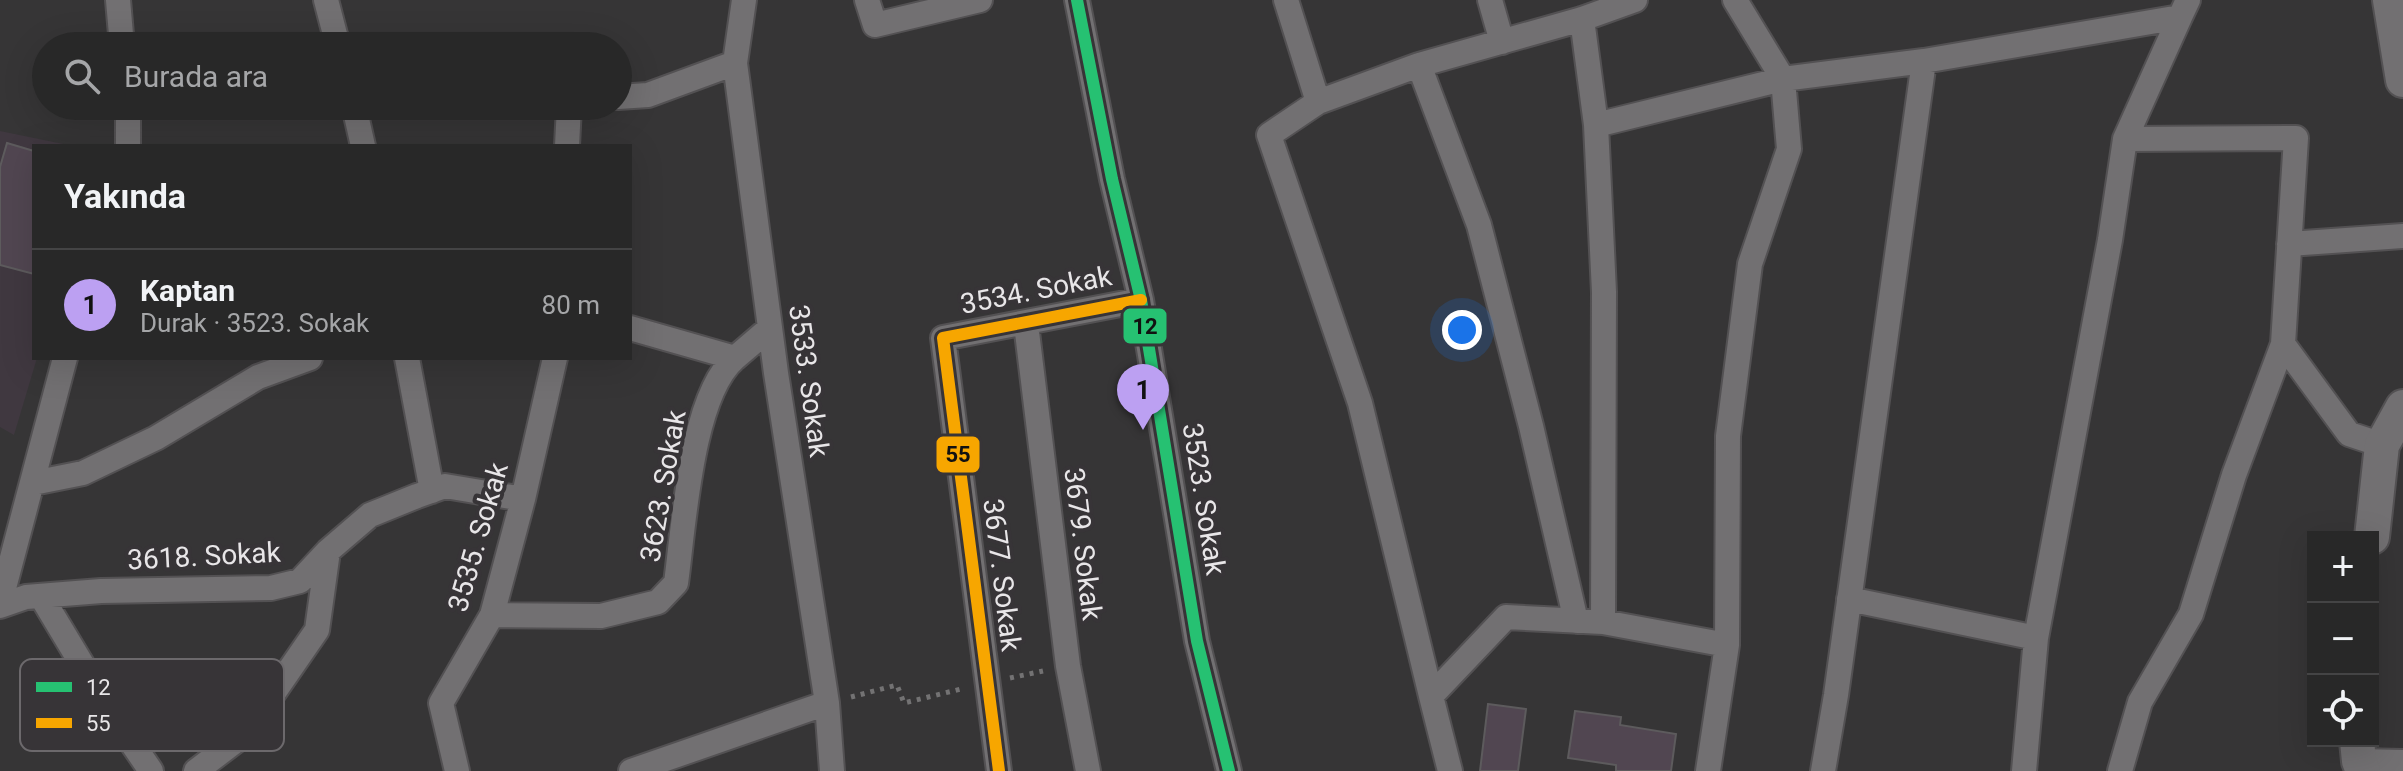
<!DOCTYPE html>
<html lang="tr">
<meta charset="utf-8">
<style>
:root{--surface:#282828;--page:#303030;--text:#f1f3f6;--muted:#a5a6a8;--line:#444445;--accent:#bca0f2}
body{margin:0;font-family:Roboto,sans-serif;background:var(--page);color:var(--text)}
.controls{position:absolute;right:24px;bottom:24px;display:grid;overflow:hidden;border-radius:0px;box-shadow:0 8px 32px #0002}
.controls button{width:72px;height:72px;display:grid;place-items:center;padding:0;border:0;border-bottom:2px solid var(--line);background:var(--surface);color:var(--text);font:40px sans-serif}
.you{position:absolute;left:1462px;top:330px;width:28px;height:28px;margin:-20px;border:6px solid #fff;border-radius:50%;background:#1a73e8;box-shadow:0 0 0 12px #1a73e833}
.badge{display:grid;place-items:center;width:52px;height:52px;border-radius:50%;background:var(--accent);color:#111;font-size:26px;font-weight:700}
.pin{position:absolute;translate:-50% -66px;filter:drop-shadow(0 2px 4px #0008)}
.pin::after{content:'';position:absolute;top:42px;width:28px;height:24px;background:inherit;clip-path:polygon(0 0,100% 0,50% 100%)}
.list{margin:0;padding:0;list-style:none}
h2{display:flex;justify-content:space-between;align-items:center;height:104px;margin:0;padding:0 32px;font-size:34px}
h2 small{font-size:26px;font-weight:400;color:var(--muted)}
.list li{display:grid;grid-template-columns:52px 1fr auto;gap:24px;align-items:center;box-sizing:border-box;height:112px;padding:0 32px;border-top:2px solid var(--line)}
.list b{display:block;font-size:30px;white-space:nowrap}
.list p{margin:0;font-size:26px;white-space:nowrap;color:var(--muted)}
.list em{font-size:26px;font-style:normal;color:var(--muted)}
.icon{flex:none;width:44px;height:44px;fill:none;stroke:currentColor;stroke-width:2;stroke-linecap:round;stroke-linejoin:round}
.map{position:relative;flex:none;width:2403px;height:771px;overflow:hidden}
.search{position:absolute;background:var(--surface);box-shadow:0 8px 32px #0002;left:32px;top:32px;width:600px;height:88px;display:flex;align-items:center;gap:20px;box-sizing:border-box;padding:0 28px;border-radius:44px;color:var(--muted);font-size:30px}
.panel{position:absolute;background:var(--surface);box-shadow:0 8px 32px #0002;left:32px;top:144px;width:600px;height:216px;border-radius:0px}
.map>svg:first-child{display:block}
.built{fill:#403840}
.building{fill:#514651;stroke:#5d5b5d;stroke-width:2}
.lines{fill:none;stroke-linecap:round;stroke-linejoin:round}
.street-casing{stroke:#535153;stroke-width:28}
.secondary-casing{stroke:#535153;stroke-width:38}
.path{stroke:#737273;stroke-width:5;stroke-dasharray:4 6;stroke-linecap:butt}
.street{stroke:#727072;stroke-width:24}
.secondary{stroke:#727072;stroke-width:34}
.bus-1-casing{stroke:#373437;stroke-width:18}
.bus-2-casing{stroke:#373437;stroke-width:18}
.bus-1{stroke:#26c172;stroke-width:12}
.bus-2{stroke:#f7a600;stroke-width:12}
.labels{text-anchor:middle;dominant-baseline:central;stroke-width:8;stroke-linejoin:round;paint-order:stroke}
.street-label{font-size:28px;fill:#e8e6e8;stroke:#373437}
.key{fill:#373437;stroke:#6c696c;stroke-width:2}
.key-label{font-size:22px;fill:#e8e6e8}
.line-badge{stroke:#373437;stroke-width:3}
.pale-badge-label{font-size:22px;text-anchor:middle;font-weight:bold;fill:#111}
</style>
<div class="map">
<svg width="2403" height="771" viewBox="0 0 2403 771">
<rect width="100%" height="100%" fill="#363536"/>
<path class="built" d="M 0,131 L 73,146 L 34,146 L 34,358 L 37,358 L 14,435 L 0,427 Z"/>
<path class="building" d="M 7,143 L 34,151 L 34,274 L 0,265 L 0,167 Z
M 1488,704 L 1526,709 L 1518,771 L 1480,771 Z
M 1575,711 L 1621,717 L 1620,725 L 1676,734 L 1671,771 L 1616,771 L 1616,765 L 1568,758 Z"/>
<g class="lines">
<defs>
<path id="street" d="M 118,0 L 122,46
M 326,0 L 338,46
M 744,0 L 735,63 L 776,373 L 827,703 L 832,771
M 867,0 L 875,25 L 980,0
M 1077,0 L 1112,179 L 1141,300 L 1197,641 L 1229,771
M 1286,0 L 1318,102
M 1490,0 L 1502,42
M 1635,0 L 1582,19 L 1419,65 L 1318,102 L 1269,135 L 1360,403 L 1431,696 L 1506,617 L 1603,622 L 1727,645
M 1582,19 L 1596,125
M 1419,65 L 1479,225 L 1531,426 L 1576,621
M 618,97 L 648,95 L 735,63
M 128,106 L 128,146
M 354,106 L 363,146
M 2125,139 L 2296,138 L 2283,344 L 2349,434 L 2382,445
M 567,146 L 569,106
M 2289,244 L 2403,236
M 1026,324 L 1068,666 L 1088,771
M 630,328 L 735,358 L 770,328
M 407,358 L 432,491
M 33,483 L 83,473 L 156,438 L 258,377 L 310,358
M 41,596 L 110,711 L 151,771
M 1849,599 L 2036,638
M 0,603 L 65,358
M 0,606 L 26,597 L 101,591 L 271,588 L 300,581 L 328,551 L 370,515 L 417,496 L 445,486 L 523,499
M 492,615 L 601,616 L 658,602 L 676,583 C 684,525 691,396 735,358
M 1603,622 L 1604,292 L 1596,125 L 1783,79 L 1924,61 L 2180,17 L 2188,0
M 1431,696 L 1450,771
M 2359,761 L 2403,762
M 196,771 L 246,733 L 317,630 L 328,551
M 457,771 L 441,703 L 492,615 L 523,499 L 555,358
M 631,771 L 827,703
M 999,771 L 943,338 L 1141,300
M 1708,771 L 1727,645 L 1728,436 L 1750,264 L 1789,149 L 1783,79 L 1735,0
M 1823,771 L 1836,695 L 1924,61
M 2024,771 L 2036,638 L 2110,240 L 2125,139 L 2180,17
M 2120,771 L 2140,702 L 2191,614 L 2234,475 L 2283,344"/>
<path id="secondary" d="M 2390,0 L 2403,80
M 2372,537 L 2382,445 L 2403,407
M 2357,741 L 2359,761 L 2363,771"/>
</defs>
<use href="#street" class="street-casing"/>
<use href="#secondary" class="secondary-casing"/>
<path class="path" d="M 1010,678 L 1043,671
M 851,697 L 897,685 L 904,703 L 965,688"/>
<use href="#street" class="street"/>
<use href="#secondary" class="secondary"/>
<defs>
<path id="bus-1" d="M 1077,0 L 1112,179 L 1141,300 L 1197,641 L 1229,771"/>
<path id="bus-2" d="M 999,771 L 943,338 L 1141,300"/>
</defs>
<use href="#bus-1" class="bus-1-casing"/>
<use href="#bus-2" class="bus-2-casing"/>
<use href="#bus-1" class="bus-1"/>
<use href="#bus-2" class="bus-2"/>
</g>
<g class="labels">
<g class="street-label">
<text transform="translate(1036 290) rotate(-11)">3534. Sokak</text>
<text transform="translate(809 381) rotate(82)">3533. Sokak</text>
<text transform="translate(663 486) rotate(-80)">3623. Sokak</text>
<text transform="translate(1204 499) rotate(81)">3523. Sokak</text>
<text transform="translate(478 537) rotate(-74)">3535. Sokak</text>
<text transform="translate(1083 544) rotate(83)">3679. Sokak</text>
<text transform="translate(204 556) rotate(-3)">3618. Sokak</text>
<text transform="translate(1002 575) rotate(83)">3677. Sokak</text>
</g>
</g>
<rect x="20" y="659" width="264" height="92" rx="12" class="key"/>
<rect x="36" y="682" width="36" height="10" fill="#26c172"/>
<rect x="36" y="718" width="36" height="10" fill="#f7a600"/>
<g class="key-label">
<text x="86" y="695">12</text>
<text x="86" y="731">55</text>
</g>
<g class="line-badge">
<rect x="1122" y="307" width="46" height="38" rx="8" fill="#26c172"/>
<rect x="935" y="435" width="46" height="39" rx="8" fill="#f7a600"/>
</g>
<g class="pale-badge-label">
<text x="1145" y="334">12</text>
<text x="958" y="462">55</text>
</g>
</svg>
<div class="controls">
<button>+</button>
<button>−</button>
<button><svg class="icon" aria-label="locate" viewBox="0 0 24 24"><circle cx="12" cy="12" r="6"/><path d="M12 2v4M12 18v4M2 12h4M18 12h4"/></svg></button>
</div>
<div class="you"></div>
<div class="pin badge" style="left:1143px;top:430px">1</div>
<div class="search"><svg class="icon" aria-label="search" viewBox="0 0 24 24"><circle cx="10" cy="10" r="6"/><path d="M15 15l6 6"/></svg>Burada ara</div>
<section class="panel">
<h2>Yakında<small></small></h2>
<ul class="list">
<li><span class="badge">1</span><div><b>Kaptan</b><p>Durak · 3523. Sokak</p></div><em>80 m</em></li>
</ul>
</section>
</div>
